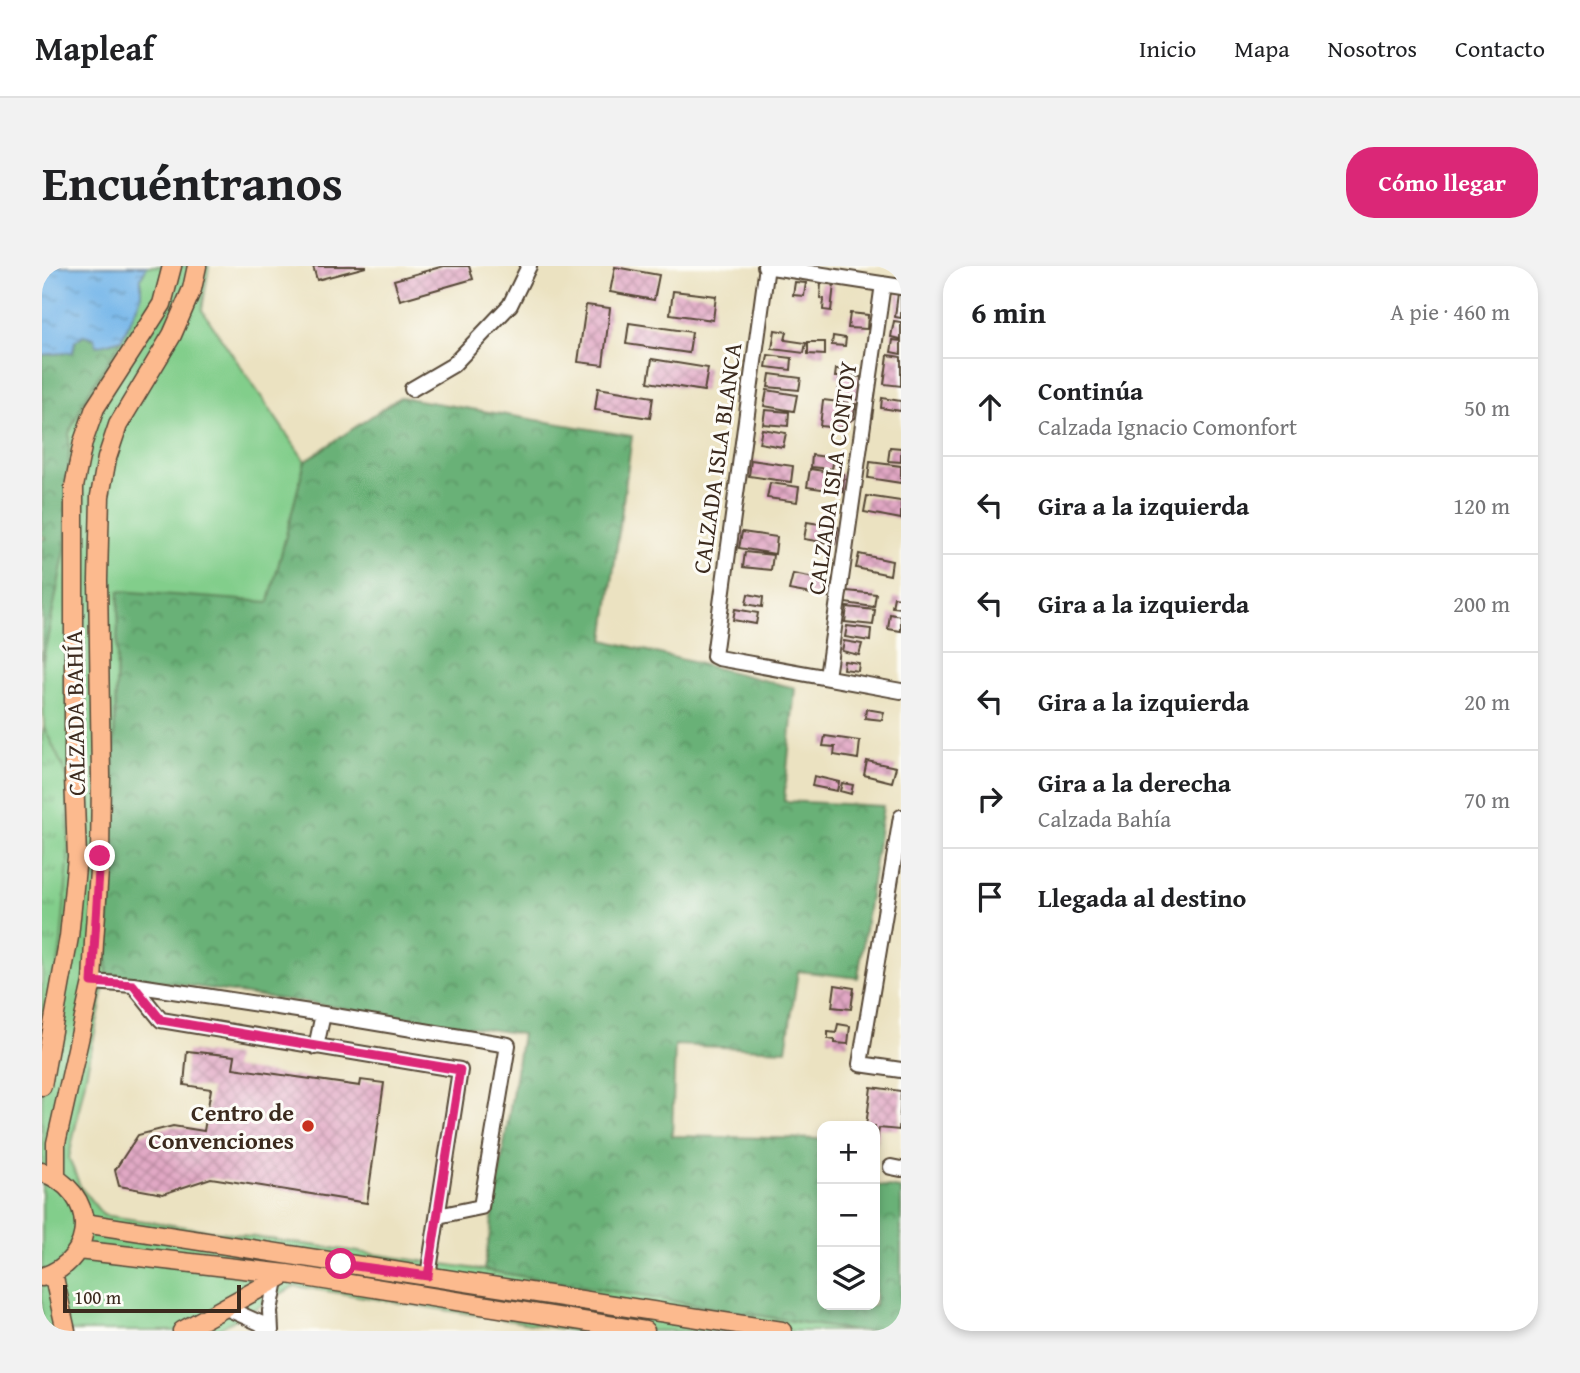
<!DOCTYPE html>
<html lang="es">
<meta charset="utf-8">
<style>
:root{--surface:#fff;--page:#f2f2f2;--text:#202124;--muted:#757577;--line:#e0e0e0;--accent:#db2777}
body{margin:0;font-family:"Gentium Book Plus",serif;background:var(--page);color:var(--text)}
.controls{position:absolute;right:21px;bottom:21px;display:grid;overflow:hidden;border-radius:14px;box-shadow:0 4px 10px #0003}
.controls button{width:63px;height:63px;display:grid;place-items:center;padding:0;border:0;border-bottom:2px solid var(--line);background:var(--surface);color:var(--text);font:35px sans-serif}
.scale{position:absolute;left:21px;bottom:18px;width:178px;box-sizing:border-box;padding-left:7px;border:4px solid #3b2a1e;border-top:0;font-size:19px;line-height:24px;white-space:nowrap;color:#3b2a1e;-webkit-text-stroke:5px #fdfcf7;paint-order:stroke}
.stop{position:absolute;width:21px;height:21px;margin:-16px;border:5px solid #db2777;border-radius:50%;background:#fff}
.stop.end{background:#db2777;border-color:#fff;box-shadow:0 2px 7px #0008}
.list{margin:0;padding:0;list-style:none}
h2{display:flex;justify-content:space-between;align-items:center;height:91px;margin:0;padding:0 28px;font-size:30px}
h2 small{font-size:23px;font-weight:400;color:var(--muted)}
.list li{display:grid;grid-template-columns:46px 1fr auto;gap:21px;align-items:center;box-sizing:border-box;height:98px;padding:0 28px;border-top:2px solid var(--line)}
.list b{display:block;font-size:26px;white-space:nowrap}
.list p{margin:0;font-size:23px;white-space:nowrap;color:var(--muted)}
.list em{font-size:23px;font-style:normal;color:var(--muted)}
.icon{flex:none;width:38px;height:38px;fill:none;stroke:currentColor;stroke-width:2;stroke-linecap:round;stroke-linejoin:round}
.map{position:relative;flex:none;width:859px;height:1065px;overflow:hidden;border-radius:28px}
header{display:flex;align-items:center;gap:42px;box-sizing:border-box;height:98px;padding:0 35px;background:var(--surface);border-bottom:2px solid var(--line)}
header strong{font-size:33px}
nav{display:flex;gap:38px;margin-inline-start:auto;font-size:24px}
.intro{display:flex;align-items:center;justify-content:space-between;box-sizing:border-box;height:168px;padding:0 42px}
h1{margin:0;font-size:49px}
.button{padding:18px 32px;border-radius:28px;background:var(--accent);color:#fff;font-size:24px;font-weight:700}
main{display:flex;gap:42px;padding:0 42px}
aside{flex:1;background:var(--surface);border-radius:28px;box-shadow:0 4px 10px #0003}
.map>svg:first-child{display:block}
.green{fill:#82ce8b;stroke:#5e7c54;stroke-width:2}
.forest{fill:url(#forest-crowns);stroke:#526e4a;stroke-width:2}
.park{fill:url(#park-tufts);stroke:#5e7c54;stroke-width:2}
.water{fill:url(#water-ripples);stroke:#587084;stroke-width:2}
.building{fill:url(#building-cross-hatch)}
.lines{fill:none;stroke-linecap:round;stroke-linejoin:round}
.minor-casing{stroke:#554636;stroke-width:18}
.major-casing{stroke:#554636;stroke-width:21}
.minor{stroke:#fff;stroke-width:14}
.major{stroke:#fcba8e;stroke-width:18}
.route{stroke:#db2777;stroke-width:9}
.poi-dot{fill:#c8321e;stroke:#fdfcf7;stroke-width:2.5}
.labels{text-anchor:middle;dominant-baseline:central;stroke-width:6;stroke-linejoin:round;paint-order:stroke}
.street-label{font-size:24px;fill:#3b2a1e;stroke:#fdfcf7}
.poi-label{font-size:24px;font-weight:bold;fill:#3b2a1e;stroke:#fdfcf7;text-anchor:end}
</style>
<header>
<strong>Mapleaf</strong>
<nav><a>Inicio</a><a>Mapa</a><a>Nosotros</a><a>Contacto</a></nav>
</header>
<div class="intro"><h1>Encuéntranos</h1><a class="button">Cómo llegar</a></div>
<main>
<div class="map">
<svg width="859" height="1065" viewBox="0 0 859 1065">
<defs>
<pattern id="forest-crowns" width="20" height="18" patternUnits="userSpaceOnUse" patternTransform="scale(1.75)"><rect width="20" height="18" fill="#69b177"/><path d="M2 6a3 3 0 1 1 6 0M12 15a3 3 0 1 1 6 0" fill="none" stroke="#589061"/></pattern>
<pattern id="park-tufts" width="24" height="20" patternUnits="userSpaceOnUse" patternTransform="scale(1.75)"><rect width="24" height="20" fill="#82ce8b"/><path d="M3 7l-1-3M5 7V3M7 7l1-3M15 17l-1-3M17 17v-4M19 17l1-3" fill="none" stroke="#6ca771"/></pattern>
<pattern id="water-ripples" width="26" height="14" patternUnits="userSpaceOnUse" patternTransform="scale(1.75)"><rect width="26" height="14" fill="#74b6e9"/><path d="M2 4q2-2 4 0t4 0M15 11q2-2 4 0t4 0" fill="none" stroke="#6094bc"/></pattern>
<pattern id="building-cross-hatch" width="8" height="8" patternUnits="userSpaceOnUse" patternTransform="scale(1.75)"><rect width="8" height="8" fill="#e1a7c4"/><path d="M0 0l8 8M0 8l8-8" fill="none" stroke="#b8889f"/></pattern>
</defs>
<rect width="100%" height="100%" fill="#fdfcf7"/>
<filter id="ink" filterUnits="userSpaceOnUse"><feTurbulence type="fractalNoise" baseFrequency=".0143" numOctaves="2"/><feDisplacementMap in="SourceGraphic" scale="14" xChannelSelector="R" yChannelSelector="G"/><feConvolveMatrix kernelMatrix="1 2 1 2 8 2 1 2 1" color-interpolation-filters="sRGB"/></filter>
<filter id="wash" filterUnits="userSpaceOnUse"><feTurbulence type="fractalNoise" baseFrequency=".00686" numOctaves="4" result="noise"/><feDisplacementMap in="SourceGraphic" scale="28" xChannelSelector="R" yChannelSelector="G"/><feGaussianBlur stdDeviation="1.57" result="paint"/><feColorMatrix in="noise" values="0 0 0 0 0 0 0 0 0 0 0 0 0 0 0 0 0 1.4 0 .05"/><feComposite in="paint" operator="in"/></filter>
<g filter="url(#wash)">
<rect width="100%" height="100%" fill="#ebe2c1"/>
<path class="green" d="M 105,0 L 167,0 L 160,44 L 263,195 L 227,337 L 77,326 L 65,708 L 27,892 L 39,922 L 61,949 L 442,1004 L 812,1065 L 533,1065 L 253,1020 L 173,1065 L 0,1065 L 0,470 L 2,461 L 0,399 L 27,211 L 27,167 L 46,127 L 80,73 L 99,31 L 99,11 Z"/>
<path class="forest" d="M 42,69 L 53,72 L 55,79 L 80,73 L 46,127 L 27,167 L 27,211 L 23,284 L 0,399 L 0,274 L 4,272 L 0,269 L 0,89 L 31,86 L 33,75 Z
M 358,131 L 590,170 L 562,374 L 753,422 L 742,535 L 841,540 L 816,712 L 756,705 L 744,784 L 633,779 L 630,870 L 780,873 L 780,1039 L 833,1039 L 833,919 L 859,923 L 859,1065 L 812,1065 L 442,1004 L 480,768 L 65,708 L 77,325 L 227,336 L 263,195 Z"/>
<path class="park" d="M 2,461 L 27,514 L 26,597 L 18,687 L 0,776 L 0,470 Z"/>
<path class="water" d="M 0,0 L 105,0 L 99,11 L 99,31 L 80,73 L 55,80 L 52,72 L 42,69 L 33,75 L 31,86 L 0,89 Z"/>
<g id="blocks">
<path class="building" d="M 271,0 L 324,0 L 324,1 L 275,14 Z
M 402,0 L 427,0 L 431,13 L 358,34 L 352,14 Z
M 573,1 L 617,9 L 612,34 L 568,26 Z
M 753,16 L 764,17 L 762,30 L 751,29 Z
M 779,17 L 792,18 L 789,45 L 781,44 L 782,33 L 778,32 Z
M 631,25 L 674,30 L 671,54 L 628,48 Z
M 856,27 L 859,27 L 859,52 L 853,51 Z
M 544,39 L 568,42 L 561,99 L 536,96 Z
M 808,47 L 826,49 L 825,63 L 806,62 Z
M 852,55 L 859,56 L 859,73 L 849,71 Z
M 587,57 L 650,66 L 647,87 L 584,78 Z
M 733,64 L 745,66 L 743,74 L 764,77 L 762,87 L 730,83 Z
M 791,70 L 804,72 L 803,80 L 790,79 Z
M 851,74 L 859,75 L 859,88 L 849,86 Z
M 766,76 L 783,76 L 783,89 L 766,88 Z
M 726,89 L 750,92 L 749,104 L 724,101 Z
M 846,89 L 859,91 L 859,120 L 842,118 Z
M 610,93 L 666,102 L 662,125 L 606,116 Z
M 794,103 L 807,104 L 806,109 L 819,111 L 817,134 L 796,132 L 798,111 L 793,111 Z
M 728,108 L 759,112 L 757,124 L 726,121 Z
M 556,122 L 611,131 L 608,152 L 553,144 Z
M 725,124 L 755,129 L 752,145 L 722,140 Z
M 840,132 L 859,135 L 859,145 L 839,142 Z
M 781,134 L 814,138 L 811,153 L 798,162 L 778,160 Z
M 723,144 L 747,146 L 746,160 L 721,158 Z
M 720,163 L 744,167 L 741,181 L 717,177 Z
M 848,181 L 859,182 L 859,196 L 846,195 Z
M 770,189 L 792,192 L 790,203 L 769,201 Z
M 709,194 L 751,200 L 749,216 L 707,210 Z
M 828,196 L 859,200 L 859,217 L 826,212 Z
M 768,203 L 802,208 L 801,226 L 765,221 Z
M 728,217 L 757,221 L 755,236 L 725,232 Z
M 825,230 L 859,235 L 859,253 L 822,246 Z
M 765,256 L 796,261 L 793,278 L 762,273 Z
M 700,266 L 735,271 L 733,288 L 697,282 Z
M 703,286 L 731,289 L 729,304 L 701,301 Z
M 817,288 L 850,295 L 848,309 L 814,302 Z
M 751,308 L 789,315 L 786,331 L 747,324 Z
M 805,325 L 834,328 L 832,341 L 803,337 Z
M 706,328 L 721,331 L 720,341 L 704,338 Z
M 852,331 L 859,332 L 859,342 L 850,341 Z
M 805,341 L 833,344 L 831,359 L 803,356 Z
M 693,343 L 716,347 L 714,358 L 691,354 Z
M 848,348 L 859,350 L 859,365 L 846,363 Z
M 805,360 L 829,363 L 828,375 L 803,371 Z
M 802,375 L 820,378 L 817,389 L 800,385 Z
M 802,395 L 817,397 L 816,405 L 801,403 Z
M 824,443 L 842,446 L 840,454 L 823,452 Z
M 783,470 L 818,475 L 816,493 L 792,489 L 793,481 L 781,480 Z
M 825,495 L 854,501 L 850,516 L 822,509 Z
M 772,510 L 797,516 L 795,525 L 770,520 Z
M 800,517 L 811,519 L 809,528 L 798,525 Z
M 793,719 L 812,722 L 809,743 L 790,741 Z
M 796,758 L 808,760 L 806,778 L 793,777 L 793,774 L 786,773 L 786,766 L 794,767 Z
M 145,785 L 193,790 L 191,802 L 318,820 L 319,814 L 342,817 L 325,937 L 169,912 L 121,928 L 77,920 L 73,904 L 96,869 L 131,860 L 162,865 L 169,823 L 142,819 Z
M 829,821 L 859,825 L 857,864 L 837,862 L 834,881 L 833,860 L 824,860 Z"/>
</g>
</g>
<g filter="url(#ink)">
<use href="#blocks" fill-opacity="0" stroke="#554636" stroke-width="2"/>
<g class="lines">
<defs>
<path id="minor" d="M 723,0 L 859,21
M 725,0 L 672,390 L 676,392 L 859,425
M 370,123 L 411,99 L 468,39 L 487,0
M 785,411 L 841,18
M 859,551 L 818,798 L 859,804
M 50,716 L 91,719 L 119,754 L 418,804 L 386,1010
M 91,719 L 281,748 L 466,779 L 439,941 L 396,950
M 274,781 L 281,748
M 849,901 L 859,903
M 182,1041 L 218,1057 L 225,1065
M 229,1065 L 228,1045 L 234,1014"/>
<path id="major" d="M 0,820 L 27,671 L 35,591 L 32,510 L 32,221 L 41,176 L 53,142 L 120,38 L 130,0
M 0,906 C 55,925 57,993 0,1011
M 14,911 L 14,877 L 50,716 L 52,676 L 58,590 L 59,510 L 56,314 L 58,230 L 65,192 L 76,159 L 130,69 L 150,23 L 155,0
M 42,957 L 740,1065
M 36,984 L 245,1008 L 603,1065
M 11,1007 L 24,1065
M 0,1063 L 0,1065
M 140,1065 L 244,1008"/>
</defs>
<use href="#minor" class="minor-casing"/>
<use href="#major" class="major-casing"/>
<use href="#minor" class="minor"/>
<use href="#major" class="major"/>
</g>
</g>
<g class="lines" filter="url(#ink)">
<path class="route" d="M 58,590 L 50,716 L 91,719 L 119,754 L 418,804 L 386,1010 L 299,998"/>
</g>
<circle class="poi-dot" cx="266" cy="860" r="7"/>
<g class="labels">
<g class="street-label">
<text transform="translate(675 192) rotate(-82)">CALZADA ISLA BLANCA</text>
<text transform="translate(790 212) rotate(-82)">CALZADA ISLA CONTOY</text>
<text transform="translate(33 447) rotate(-91)">CALZADA BAHÍA</text>
</g>
<g class="poi-label">
<text x="252" y="846">Centro de<tspan x="252" dy="28">Convenciones</tspan></text>
</g>
</g>
</svg>
<div class="controls">
<button>+</button>
<button>−</button>
<button><svg class="icon" aria-label="layers" viewBox="0 0 24 24"><path d="M12 4l9 5-9 5-9-5zM3 14l9 5 9-5"/></svg></button>
</div>
<div class="scale">100 m</div>
<div class="stop" style="left:299px;top:998px"></div>
<div class="stop end" style="left:58px;top:590px"></div>
</div>
<aside>
<h2>6 min<small>A pie · 460 m</small></h2>
<ul class="list">
<li><svg class="icon" aria-label="ahead" viewBox="0 0 24 24"><path d="M12 20V5M6 11l6-6 6 6"/></svg><div><b>Continúa</b><p>Calzada Ignacio Comonfort</p></div><em>50 m</em></li>
<li><svg class="icon" aria-label="left" viewBox="0 0 24 24"><path d="M17 20v-9H6M10 6l-5 5 5 5"/></svg><div><b>Gira a la izquierda</b></div><em>120 m</em></li>
<li><svg class="icon" aria-label="left" viewBox="0 0 24 24"><path d="M17 20v-9H6M10 6l-5 5 5 5"/></svg><div><b>Gira a la izquierda</b></div><em>200 m</em></li>
<li><svg class="icon" aria-label="left" viewBox="0 0 24 24"><path d="M17 20v-9H6M10 6l-5 5 5 5"/></svg><div><b>Gira a la izquierda</b></div><em>20 m</em></li>
<li><svg class="icon" aria-label="right" viewBox="0 0 24 24"><path d="M7 20v-9h11M14 6l5 5-5 5"/></svg><div><b>Gira a la derecha</b><p>Calzada Bahía</p></div><em>70 m</em></li>
<li><svg class="icon" aria-label="arrive" viewBox="0 0 24 24"><path d="M6 21V4h12l-3 4 3 4H6"/></svg><div><b>Llegada al destino</b></div></li>
</ul>
</aside>
</main>
